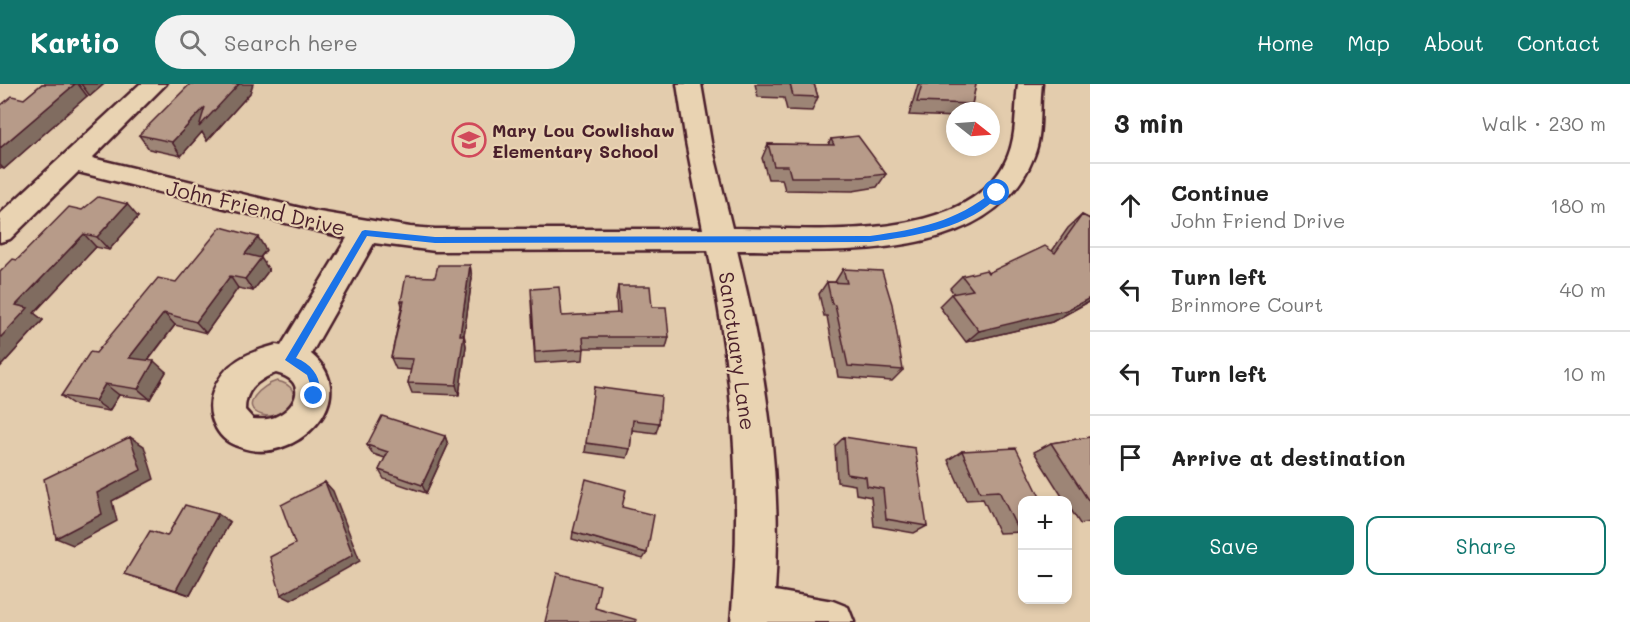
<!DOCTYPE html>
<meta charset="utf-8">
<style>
:root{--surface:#fff;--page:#f2f2f2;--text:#222;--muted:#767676;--line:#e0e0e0;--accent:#0f766e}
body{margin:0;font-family:Mali,sans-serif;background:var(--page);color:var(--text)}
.controls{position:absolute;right:18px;bottom:18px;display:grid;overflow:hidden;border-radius:12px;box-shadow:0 3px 9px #0003}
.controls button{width:54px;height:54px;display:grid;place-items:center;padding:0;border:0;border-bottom:2px solid var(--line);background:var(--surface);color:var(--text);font:30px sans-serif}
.compass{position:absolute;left:946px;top:18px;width:54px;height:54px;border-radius:50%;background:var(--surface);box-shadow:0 3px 9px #0003;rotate:107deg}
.stop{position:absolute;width:18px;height:18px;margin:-14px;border:4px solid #1a73e8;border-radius:50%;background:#fff}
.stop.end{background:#1a73e8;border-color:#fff;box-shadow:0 2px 6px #0008}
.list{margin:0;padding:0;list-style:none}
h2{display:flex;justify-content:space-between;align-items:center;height:78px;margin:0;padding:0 24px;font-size:26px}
h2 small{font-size:20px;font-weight:400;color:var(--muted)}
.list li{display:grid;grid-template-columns:39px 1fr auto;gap:18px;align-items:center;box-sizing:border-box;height:84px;padding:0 24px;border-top:2px solid var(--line)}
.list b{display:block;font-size:22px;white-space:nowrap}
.list p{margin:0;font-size:20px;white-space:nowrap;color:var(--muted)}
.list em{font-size:20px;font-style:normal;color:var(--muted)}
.actions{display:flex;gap:12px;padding:18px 24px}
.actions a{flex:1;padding:14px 0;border:2px solid var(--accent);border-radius:12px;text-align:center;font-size:21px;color:var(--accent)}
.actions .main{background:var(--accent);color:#fff}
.icon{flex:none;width:33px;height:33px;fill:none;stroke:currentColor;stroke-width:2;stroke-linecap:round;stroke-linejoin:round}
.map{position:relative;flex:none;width:1090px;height:538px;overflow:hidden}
header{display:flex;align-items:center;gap:36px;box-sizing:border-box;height:84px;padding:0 30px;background:var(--accent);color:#fff}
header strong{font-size:28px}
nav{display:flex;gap:33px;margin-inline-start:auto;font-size:21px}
.search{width:420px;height:54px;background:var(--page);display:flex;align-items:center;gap:15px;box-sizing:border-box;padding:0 21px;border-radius:33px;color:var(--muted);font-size:22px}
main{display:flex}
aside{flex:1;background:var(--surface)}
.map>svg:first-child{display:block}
.green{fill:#caaf97;stroke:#8a6761;stroke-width:1.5}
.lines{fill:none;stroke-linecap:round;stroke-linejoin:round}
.minor-casing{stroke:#4a1f2b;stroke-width:5}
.minor{fill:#e9d3b2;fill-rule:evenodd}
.wall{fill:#9d8576;stroke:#4a1f2b;stroke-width:1.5}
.shaded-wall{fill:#806c60;stroke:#4a1f2b;stroke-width:1.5}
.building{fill:#b79b89;stroke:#4a1f2b;stroke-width:1.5}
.route{fill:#1a73e8}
.labels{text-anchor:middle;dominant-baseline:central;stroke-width:4.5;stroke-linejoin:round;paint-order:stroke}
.far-poi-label{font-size:18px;font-weight:bold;fill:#4a1f2b;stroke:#e9d3b2;text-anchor:start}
.street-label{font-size:21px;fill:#4a1f2b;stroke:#e9d3b2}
</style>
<header>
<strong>Kartio</strong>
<div class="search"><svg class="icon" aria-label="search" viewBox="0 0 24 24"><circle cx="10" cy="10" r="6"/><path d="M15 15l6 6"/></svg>Search here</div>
<nav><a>Home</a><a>Map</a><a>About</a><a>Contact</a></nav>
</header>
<main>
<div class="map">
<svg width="1090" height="538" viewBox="0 0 1090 538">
<rect width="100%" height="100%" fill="#e3ccad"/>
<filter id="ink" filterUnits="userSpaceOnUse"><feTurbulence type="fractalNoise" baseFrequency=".0167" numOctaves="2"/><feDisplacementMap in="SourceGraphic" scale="12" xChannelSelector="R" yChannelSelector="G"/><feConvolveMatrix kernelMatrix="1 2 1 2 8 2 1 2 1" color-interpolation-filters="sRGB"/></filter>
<g filter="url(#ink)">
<path class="green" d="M 277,297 C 311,304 285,338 262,331 C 237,323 262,301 277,297 Z"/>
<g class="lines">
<defs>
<path id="minor" d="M 140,0 L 166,0 L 92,74 L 313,127 L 410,143 L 435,145 L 703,145 L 686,58 L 677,0 L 701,0 L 711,58 L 732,144 C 810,144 971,162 1008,72 C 1017,50 1015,24 1018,0 L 1042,0 C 1039,24 1043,50 1034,72 C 992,182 831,166 737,166 C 764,276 783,393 775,507 L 833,517 L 848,523 L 854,538 L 731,538 C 743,413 733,289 708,166 L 435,167 L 374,159 L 311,270 C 365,314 294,384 240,363 C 229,359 222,355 216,344 C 210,332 208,321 213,308 C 224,278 247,269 276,261 L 281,262 L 347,154 L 78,88 L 10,155 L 0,158 L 0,130 ZM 276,289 C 310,297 296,326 272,334 C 266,336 259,335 253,335 L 245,326 C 245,306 257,296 276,289 Z"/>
</defs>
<use href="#minor" class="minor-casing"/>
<use href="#minor" class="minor"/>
</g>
<path class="wall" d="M 42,0 L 104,0 L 90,12 L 87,12 L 4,85 L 0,84 L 0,22 L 24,15 Z
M 755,0 L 814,0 L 818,13 L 812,27 L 787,26 L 784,14 L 758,13 Z
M 918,0 L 976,0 L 972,20 L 967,27 L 955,27 L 955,33 L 909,31 Z
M 250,9 L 207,57 L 202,48 L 181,72 L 149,65 L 139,51 Z
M 831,55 L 886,90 L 877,103 L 853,107 L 785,106 L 782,95 L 768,95 L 762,74 L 768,60 L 828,61 Z
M 82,126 L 138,133 L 109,166 L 96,163 L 34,229 L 43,236 L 0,283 L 17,176 Z
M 1082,131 L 1090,135 L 1090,217 L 1052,238 L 966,258 L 939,222 L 951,210 L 954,210 L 950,204 L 962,192 L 988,189 L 1052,167 L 1068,144 Z
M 266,166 L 260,174 L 269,186 L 253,207 L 238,204 L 206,249 L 175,241 L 148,277 L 166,288 L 150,315 L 119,311 L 109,327 L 76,322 L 61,312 L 96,269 Z
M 470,181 L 472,194 L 464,251 L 466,262 L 459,311 L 412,309 L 408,299 L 411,286 L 396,285 L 391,274 L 402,222 L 401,217 L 435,193 Z
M 843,185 L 903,286 L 892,297 L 838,293 L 827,232 L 824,232 L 819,210 L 827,198 L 835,198 Z
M 618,202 L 652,223 L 669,253 L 666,264 L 584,264 L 583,276 L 535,279 L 531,217 L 562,232 L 617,230 L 616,214 Z
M 594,303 L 659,339 L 656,349 L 632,346 L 630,365 L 627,374 L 585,368 Z
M 445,352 L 448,361 L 426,409 L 384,395 L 379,386 L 385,374 L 373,370 L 367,361 Z
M 844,353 L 927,442 L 914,449 L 874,442 L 871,413 L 856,410 L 855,401 L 837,398 L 835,362 Z
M 1090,353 L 1090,438 L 1080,440 L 1068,421 L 1068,417 L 1065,417 L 1034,368 L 1051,359 Z
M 962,367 L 1023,417 L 1023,448 L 999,449 L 983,415 L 966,416 L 948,376 Z
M 230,438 L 190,511 L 124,490 L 167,452 Z
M 573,448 L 647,469 L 643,475 L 572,455 Z"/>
<path class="shaded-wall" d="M 75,0 L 78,0 L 87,12 L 4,85 L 0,81 L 0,64 Z
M 81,0 L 104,0 L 90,12 Z
M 239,0 L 253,0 L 250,9 L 207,57 L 202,48 L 181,72 L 172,58 L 205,23 Z
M 127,120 L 138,133 L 109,166 L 97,153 Z
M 84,150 L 96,163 L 34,229 L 43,236 L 0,283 L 0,254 L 16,221 Z
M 258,153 L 266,166 L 253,182 L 245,170 Z
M 261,174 L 269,186 L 253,207 L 245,195 Z
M 470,181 L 472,194 L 464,251 L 466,262 L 459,311 L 456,301 L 460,251 Z
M 230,192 L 238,204 L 206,249 L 196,238 Z
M 1090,214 L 1090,217 L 1052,238 L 966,258 L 979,247 Z
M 164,229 L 175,241 L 141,285 L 129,274 Z
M 154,277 L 166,288 L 150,315 L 138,305 Z
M 105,300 L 119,311 L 109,327 L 95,317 Z
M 445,352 L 448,361 L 426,409 L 422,401 Z
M 130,353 L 144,362 L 154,395 L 112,417 L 117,437 L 73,461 L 56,454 L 97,409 Z
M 325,398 L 333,407 L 360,477 L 291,516 L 281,511 Z
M 218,430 L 230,438 L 190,511 L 176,506 Z"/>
<path class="building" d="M 42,0 L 75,0 L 0,64 L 0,22 L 12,12 L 24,15 Z
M 190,0 L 239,0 L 199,43 L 205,23 L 172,58 L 139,51 Z
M 790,0 L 814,0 L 818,13 L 793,12 Z
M 922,0 L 976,0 L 972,20 L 917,18 Z
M 858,52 L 886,90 L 861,93 L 791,93 L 788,82 L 774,82 L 768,60 L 834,61 L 831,55 Z
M 98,113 L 127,120 L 97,153 L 84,150 L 16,221 L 28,224 L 0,254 L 0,188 L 13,175 L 17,176 L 69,123 L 82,126 Z
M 1082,131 L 1090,135 L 1090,214 L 1067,226 L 979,247 L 951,210 L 973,206 L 962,192 L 986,186 L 988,189 L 1045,162 L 1055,169 Z
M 221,143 L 258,153 L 245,170 L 261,174 L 245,195 L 230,192 L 196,238 L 164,229 L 129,274 L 154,277 L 138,305 L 105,300 L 95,317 L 61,312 L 90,268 L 96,269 L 158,194 L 176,198 Z
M 438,181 L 470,181 L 460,251 L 464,251 L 456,301 L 408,299 L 413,275 L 391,274 L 404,217 L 401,217 L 406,192 L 435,193 Z
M 843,185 L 882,187 L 892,220 L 903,286 L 848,282 L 835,221 L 832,220 L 827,198 L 847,199 Z
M 618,202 L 650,202 L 652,223 L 666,223 L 669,253 L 583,253 L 584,265 L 535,268 L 531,205 L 559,203 L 562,232 L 620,229 Z
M 594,303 L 661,312 L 659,339 L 633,336 L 630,365 L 586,359 Z
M 382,332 L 445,352 L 422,401 L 379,386 L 388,368 L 367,361 Z
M 130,353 L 141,386 L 97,409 L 102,430 L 56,454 L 44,395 Z
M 844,353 L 915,364 L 927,442 L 886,435 L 883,405 L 867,402 L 866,393 L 847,390 Z
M 1090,353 L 1090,419 L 1051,359 Z
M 1016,364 L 1042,417 L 1023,417 L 1023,442 L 1016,442 L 999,407 L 980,408 L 962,367 Z
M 586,395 L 626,406 L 622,423 L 654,431 L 647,469 L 573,448 Z
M 325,398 L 353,471 L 281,511 L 270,473 L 295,460 L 281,421 Z
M 185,421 L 218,430 L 176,506 L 124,490 L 150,447 L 167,452 Z
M 557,489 L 600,501 L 595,524 L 637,536 L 636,538 L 545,538 Z"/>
</g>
<path class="route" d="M 994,107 L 1001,109 C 970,145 914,152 870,158 L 435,159 L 367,152 L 296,274 C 314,281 324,297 318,316 L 311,316 L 310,300 L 307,291 L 285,276 L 362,147 L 365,146 L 435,153 L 870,152 C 919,145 955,138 994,107 Z"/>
<defs>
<symbol id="school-ring" viewBox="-11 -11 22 22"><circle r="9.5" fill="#e9d3b2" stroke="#d1495b" stroke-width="1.5"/><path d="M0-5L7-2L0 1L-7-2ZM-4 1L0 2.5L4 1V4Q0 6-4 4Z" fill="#d1495b"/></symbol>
</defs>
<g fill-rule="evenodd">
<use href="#school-ring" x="450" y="37" width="38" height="38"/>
</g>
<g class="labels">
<g class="far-poi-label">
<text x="492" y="46">Mary Lou Cowlishaw<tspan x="492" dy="21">Elementary School</tspan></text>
</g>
<g class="street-label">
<text transform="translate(256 123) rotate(13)">John Friend Drive</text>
<text transform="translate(738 267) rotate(82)">Sanctuary Lane</text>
</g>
</g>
</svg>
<div class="controls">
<button>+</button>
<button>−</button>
</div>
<svg class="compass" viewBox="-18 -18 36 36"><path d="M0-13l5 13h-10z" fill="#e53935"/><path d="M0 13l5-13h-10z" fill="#767676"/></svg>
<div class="stop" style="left:997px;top:109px"></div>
<div class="stop end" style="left:314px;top:312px"></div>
</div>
<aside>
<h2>3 min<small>Walk · 230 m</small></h2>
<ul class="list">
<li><svg class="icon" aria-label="ahead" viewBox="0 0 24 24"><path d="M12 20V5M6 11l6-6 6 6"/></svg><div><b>Continue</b><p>John Friend Drive</p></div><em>180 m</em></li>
<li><svg class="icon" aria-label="left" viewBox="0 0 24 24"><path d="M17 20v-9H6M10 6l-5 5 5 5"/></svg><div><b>Turn left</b><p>Brinmore Court</p></div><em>40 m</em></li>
<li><svg class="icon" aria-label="left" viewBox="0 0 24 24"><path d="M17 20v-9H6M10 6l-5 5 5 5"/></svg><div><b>Turn left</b></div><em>10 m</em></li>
<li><svg class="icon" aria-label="arrive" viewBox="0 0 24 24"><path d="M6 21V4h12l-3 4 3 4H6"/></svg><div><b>Arrive at destination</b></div></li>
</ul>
<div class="actions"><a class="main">Save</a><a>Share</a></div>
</aside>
</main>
